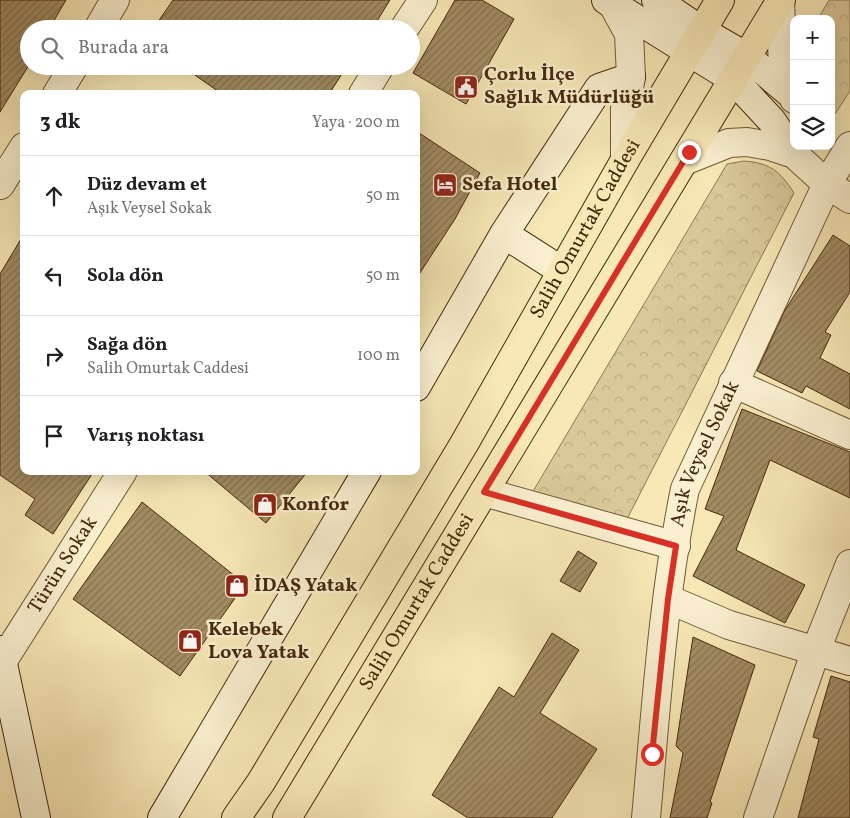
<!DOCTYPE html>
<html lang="tr">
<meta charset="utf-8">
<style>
:root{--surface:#fff;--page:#f6f6f6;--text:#202124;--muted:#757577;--line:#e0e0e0}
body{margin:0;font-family:Vollkorn,serif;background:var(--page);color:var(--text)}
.controls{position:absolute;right:15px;top:15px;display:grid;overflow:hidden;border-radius:10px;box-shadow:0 5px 20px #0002}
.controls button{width:45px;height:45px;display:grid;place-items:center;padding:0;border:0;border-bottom:1px solid var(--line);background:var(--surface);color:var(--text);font:25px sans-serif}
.stop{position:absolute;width:15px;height:15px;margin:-11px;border:4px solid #d93025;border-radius:50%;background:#fff}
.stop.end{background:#d93025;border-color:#fff;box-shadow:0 1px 5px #0008}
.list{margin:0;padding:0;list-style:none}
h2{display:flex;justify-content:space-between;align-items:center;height:65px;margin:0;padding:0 20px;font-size:21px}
h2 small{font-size:16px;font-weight:400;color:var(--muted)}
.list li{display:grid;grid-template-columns:32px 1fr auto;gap:15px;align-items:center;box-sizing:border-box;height:80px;padding:0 20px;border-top:1px solid var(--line)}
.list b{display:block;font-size:19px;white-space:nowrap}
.list p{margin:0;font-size:16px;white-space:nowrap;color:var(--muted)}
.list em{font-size:16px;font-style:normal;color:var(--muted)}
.icon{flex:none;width:28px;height:28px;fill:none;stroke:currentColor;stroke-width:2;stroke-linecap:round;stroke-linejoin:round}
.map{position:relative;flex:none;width:850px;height:818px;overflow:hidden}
.search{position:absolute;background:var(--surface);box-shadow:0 5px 20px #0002;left:20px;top:20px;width:400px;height:55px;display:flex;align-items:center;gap:12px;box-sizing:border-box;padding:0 18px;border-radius:28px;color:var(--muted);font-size:19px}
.panel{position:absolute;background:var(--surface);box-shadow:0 5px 20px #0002;left:20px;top:90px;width:400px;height:385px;border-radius:10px}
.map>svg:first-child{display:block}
.park{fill:url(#park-crowns);stroke:#8f7852}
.building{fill:url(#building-hatch);stroke:#45290c}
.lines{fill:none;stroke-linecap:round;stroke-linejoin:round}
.street-casing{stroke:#725936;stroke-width:30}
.secondary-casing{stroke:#45290c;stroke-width:30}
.primary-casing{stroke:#45290c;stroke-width:30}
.street{stroke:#faf0d0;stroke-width:28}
.secondary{stroke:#faf0d0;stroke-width:28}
.primary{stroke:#f7e8b6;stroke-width:28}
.route{stroke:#d93025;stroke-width:6}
.labels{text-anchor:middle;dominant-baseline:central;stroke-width:5;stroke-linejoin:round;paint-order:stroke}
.poi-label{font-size:20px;font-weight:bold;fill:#45290c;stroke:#faf0d0;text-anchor:start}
.street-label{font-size:20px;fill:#45290c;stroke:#faf0d0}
</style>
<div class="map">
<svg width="850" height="818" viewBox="0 0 850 818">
<defs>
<pattern id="park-crowns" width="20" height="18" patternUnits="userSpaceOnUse" patternTransform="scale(1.25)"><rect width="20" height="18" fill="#d9c899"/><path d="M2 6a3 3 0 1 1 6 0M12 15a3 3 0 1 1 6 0" fill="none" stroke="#bcac83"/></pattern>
<pattern id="building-hatch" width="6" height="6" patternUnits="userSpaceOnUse" patternTransform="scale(1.25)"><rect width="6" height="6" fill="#a28c64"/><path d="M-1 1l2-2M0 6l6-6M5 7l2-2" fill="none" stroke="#867251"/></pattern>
</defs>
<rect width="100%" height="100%" fill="#f7e8b6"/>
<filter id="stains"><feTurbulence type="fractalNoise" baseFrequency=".004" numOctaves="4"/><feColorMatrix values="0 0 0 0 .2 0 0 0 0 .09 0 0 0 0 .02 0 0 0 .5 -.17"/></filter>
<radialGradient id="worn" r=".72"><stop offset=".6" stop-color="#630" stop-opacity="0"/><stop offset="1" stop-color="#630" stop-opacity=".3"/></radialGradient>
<path class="park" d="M 829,0 L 850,0 L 850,91 L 831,120 L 831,19 L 818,19 Z
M 744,161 C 770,163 780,171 794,193 L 627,519 L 532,493 L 727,164 Z"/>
<path class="building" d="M 0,0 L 66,0 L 49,29 L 29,29 L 29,65 L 0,112 Z
M 173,0 L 390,0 L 372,29 L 153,29 Z
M 455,0 L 482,0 L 514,19 L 466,104 L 413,73 Z
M 182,66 L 347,66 L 329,94 L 222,94 Z
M 416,131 L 480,173 L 455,219 L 416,279 Z
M 24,234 L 24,471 L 94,471 L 53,534 L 25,515 L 35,499 L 0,475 L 0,274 Z
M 833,235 L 850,246 L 850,292 L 825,332 L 831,335 L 820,358 L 850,374 L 850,409 L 806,386 L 802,393 L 757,371 L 785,310 Z
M 742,409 L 850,452 L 850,498 L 770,460 L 736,550 L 805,585 L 785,623 L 693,576 L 724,516 L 705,509 Z
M 204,471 L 308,471 L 266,523 Z
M 142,502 L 245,584 L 180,676 L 73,599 Z
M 578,551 L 597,563 L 580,592 L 560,581 Z
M 552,633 L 579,650 L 540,713 L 597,749 L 552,818 L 468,818 L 432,795 L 499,687 L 514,697 Z
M 693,637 L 755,665 L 710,802 L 712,803 L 707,818 L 670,818 L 683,753 L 676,746 Z
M 831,676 L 850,682 L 850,818 L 798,818 L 819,739 L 813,737 Z"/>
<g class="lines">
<defs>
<g id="street">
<path d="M 780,2 L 783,66 L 794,99"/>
<path d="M 612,3 L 629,34 L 631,77 L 625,109 L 625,160"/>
<path d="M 98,29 L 115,0"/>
<path d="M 404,29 L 423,0"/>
<path d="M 57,94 L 74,66"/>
<path d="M 363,94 L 380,66"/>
<path d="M 684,161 L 729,143 L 747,142 L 770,146 L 794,154 L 827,184 L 850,199"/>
<path d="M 0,185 L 24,147"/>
<path d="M 733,383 L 850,435"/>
<path d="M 484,492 L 676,546"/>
<path d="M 668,599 L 729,625 L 850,661"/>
<path id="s1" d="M 4,659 L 123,471"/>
<path id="s2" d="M 646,818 C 656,709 663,596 685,489 L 827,184 L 850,146"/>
<path d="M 758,818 L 816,650 L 850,564"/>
</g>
<path id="secondary" d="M 606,0 L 733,79 L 772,121 L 794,154
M 656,0 L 702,31 L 747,57 L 791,94
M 504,234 L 562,271
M 416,387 L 504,234 L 599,88 L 631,77
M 0,650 L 36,818
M 162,818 L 367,471"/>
<g id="primary">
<path id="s3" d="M 236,818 L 261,782 L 464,444 L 625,160 L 720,0"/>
<path id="s4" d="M 287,818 L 781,0"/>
</g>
</defs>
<use href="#street" class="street-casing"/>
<use href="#secondary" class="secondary-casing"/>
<use href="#primary" class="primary-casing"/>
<use href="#street" class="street"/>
<use href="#secondary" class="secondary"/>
<use href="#primary" class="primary"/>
</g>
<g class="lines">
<path class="route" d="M 652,754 L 668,599 L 676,546 L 484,492 L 689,152"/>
</g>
<defs>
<symbol id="civic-square" viewBox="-11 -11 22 22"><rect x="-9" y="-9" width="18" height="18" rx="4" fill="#8f2418" stroke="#faf0d0"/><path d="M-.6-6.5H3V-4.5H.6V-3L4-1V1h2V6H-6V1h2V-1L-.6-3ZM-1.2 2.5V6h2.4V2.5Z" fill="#fff"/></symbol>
<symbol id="hotel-square" viewBox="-11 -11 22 22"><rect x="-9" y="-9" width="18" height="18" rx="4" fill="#8f2418" stroke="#faf0d0"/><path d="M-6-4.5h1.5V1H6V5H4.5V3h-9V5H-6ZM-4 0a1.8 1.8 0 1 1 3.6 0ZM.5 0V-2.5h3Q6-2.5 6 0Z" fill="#fff"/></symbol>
<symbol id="shop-square" viewBox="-11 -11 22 22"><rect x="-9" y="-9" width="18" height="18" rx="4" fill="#8f2418" stroke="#faf0d0"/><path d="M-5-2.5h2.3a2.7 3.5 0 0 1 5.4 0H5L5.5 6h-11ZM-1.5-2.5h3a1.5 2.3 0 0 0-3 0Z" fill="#fff"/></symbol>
</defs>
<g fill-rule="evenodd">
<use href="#civic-square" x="452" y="73" width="28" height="28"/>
<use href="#hotel-square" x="431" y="171" width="28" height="28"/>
<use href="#shop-square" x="251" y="491" width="28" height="28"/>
<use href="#shop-square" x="223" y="572" width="28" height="28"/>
<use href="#shop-square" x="176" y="627" width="28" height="28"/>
</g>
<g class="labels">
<g class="poi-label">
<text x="484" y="75">Çorlu İlçe<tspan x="484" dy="23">Sağlık Müdürlüğü</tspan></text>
<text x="462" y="185">Sefa Hotel</text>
<text x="282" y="505">Konfor</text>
<text x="254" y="586">İDAŞ Yatak</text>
<text x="208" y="630">Kelebek<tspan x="208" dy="23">Lova Yatak</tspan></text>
</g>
<g class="street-label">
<text stroke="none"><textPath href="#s3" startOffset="685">Salih Omurtak Caddesi</textPath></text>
<text stroke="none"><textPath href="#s2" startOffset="371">Aşık Veysel Sokak</textPath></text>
<text stroke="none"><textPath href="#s1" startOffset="111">Türün Sokak</textPath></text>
<text stroke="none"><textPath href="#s4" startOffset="252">Salih Omurtak Caddesi</textPath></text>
</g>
</g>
<rect width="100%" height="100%" filter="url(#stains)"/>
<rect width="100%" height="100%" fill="url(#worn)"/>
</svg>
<div class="controls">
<button>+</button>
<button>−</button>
<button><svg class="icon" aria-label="layers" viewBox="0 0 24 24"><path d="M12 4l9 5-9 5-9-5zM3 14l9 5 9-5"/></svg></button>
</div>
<div class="stop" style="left:652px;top:754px"></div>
<div class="stop end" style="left:689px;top:152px"></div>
<div class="search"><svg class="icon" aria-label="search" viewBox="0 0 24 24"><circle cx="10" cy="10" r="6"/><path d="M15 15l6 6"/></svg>Burada ara</div>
<section class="panel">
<h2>3 dk<small>Yaya · 200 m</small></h2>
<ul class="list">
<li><svg class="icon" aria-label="ahead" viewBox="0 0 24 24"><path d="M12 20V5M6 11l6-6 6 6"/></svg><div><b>Düz devam et</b><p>Aşık Veysel Sokak</p></div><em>50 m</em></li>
<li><svg class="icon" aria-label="left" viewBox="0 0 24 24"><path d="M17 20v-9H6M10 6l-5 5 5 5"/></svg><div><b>Sola dön</b></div><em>50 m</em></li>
<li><svg class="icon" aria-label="right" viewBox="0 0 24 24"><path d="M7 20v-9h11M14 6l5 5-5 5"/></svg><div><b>Sağa dön</b><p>Salih Omurtak Caddesi</p></div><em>100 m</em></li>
<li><svg class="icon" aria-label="arrive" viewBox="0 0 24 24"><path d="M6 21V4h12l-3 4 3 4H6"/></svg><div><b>Varış noktası</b></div></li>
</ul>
</section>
</div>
